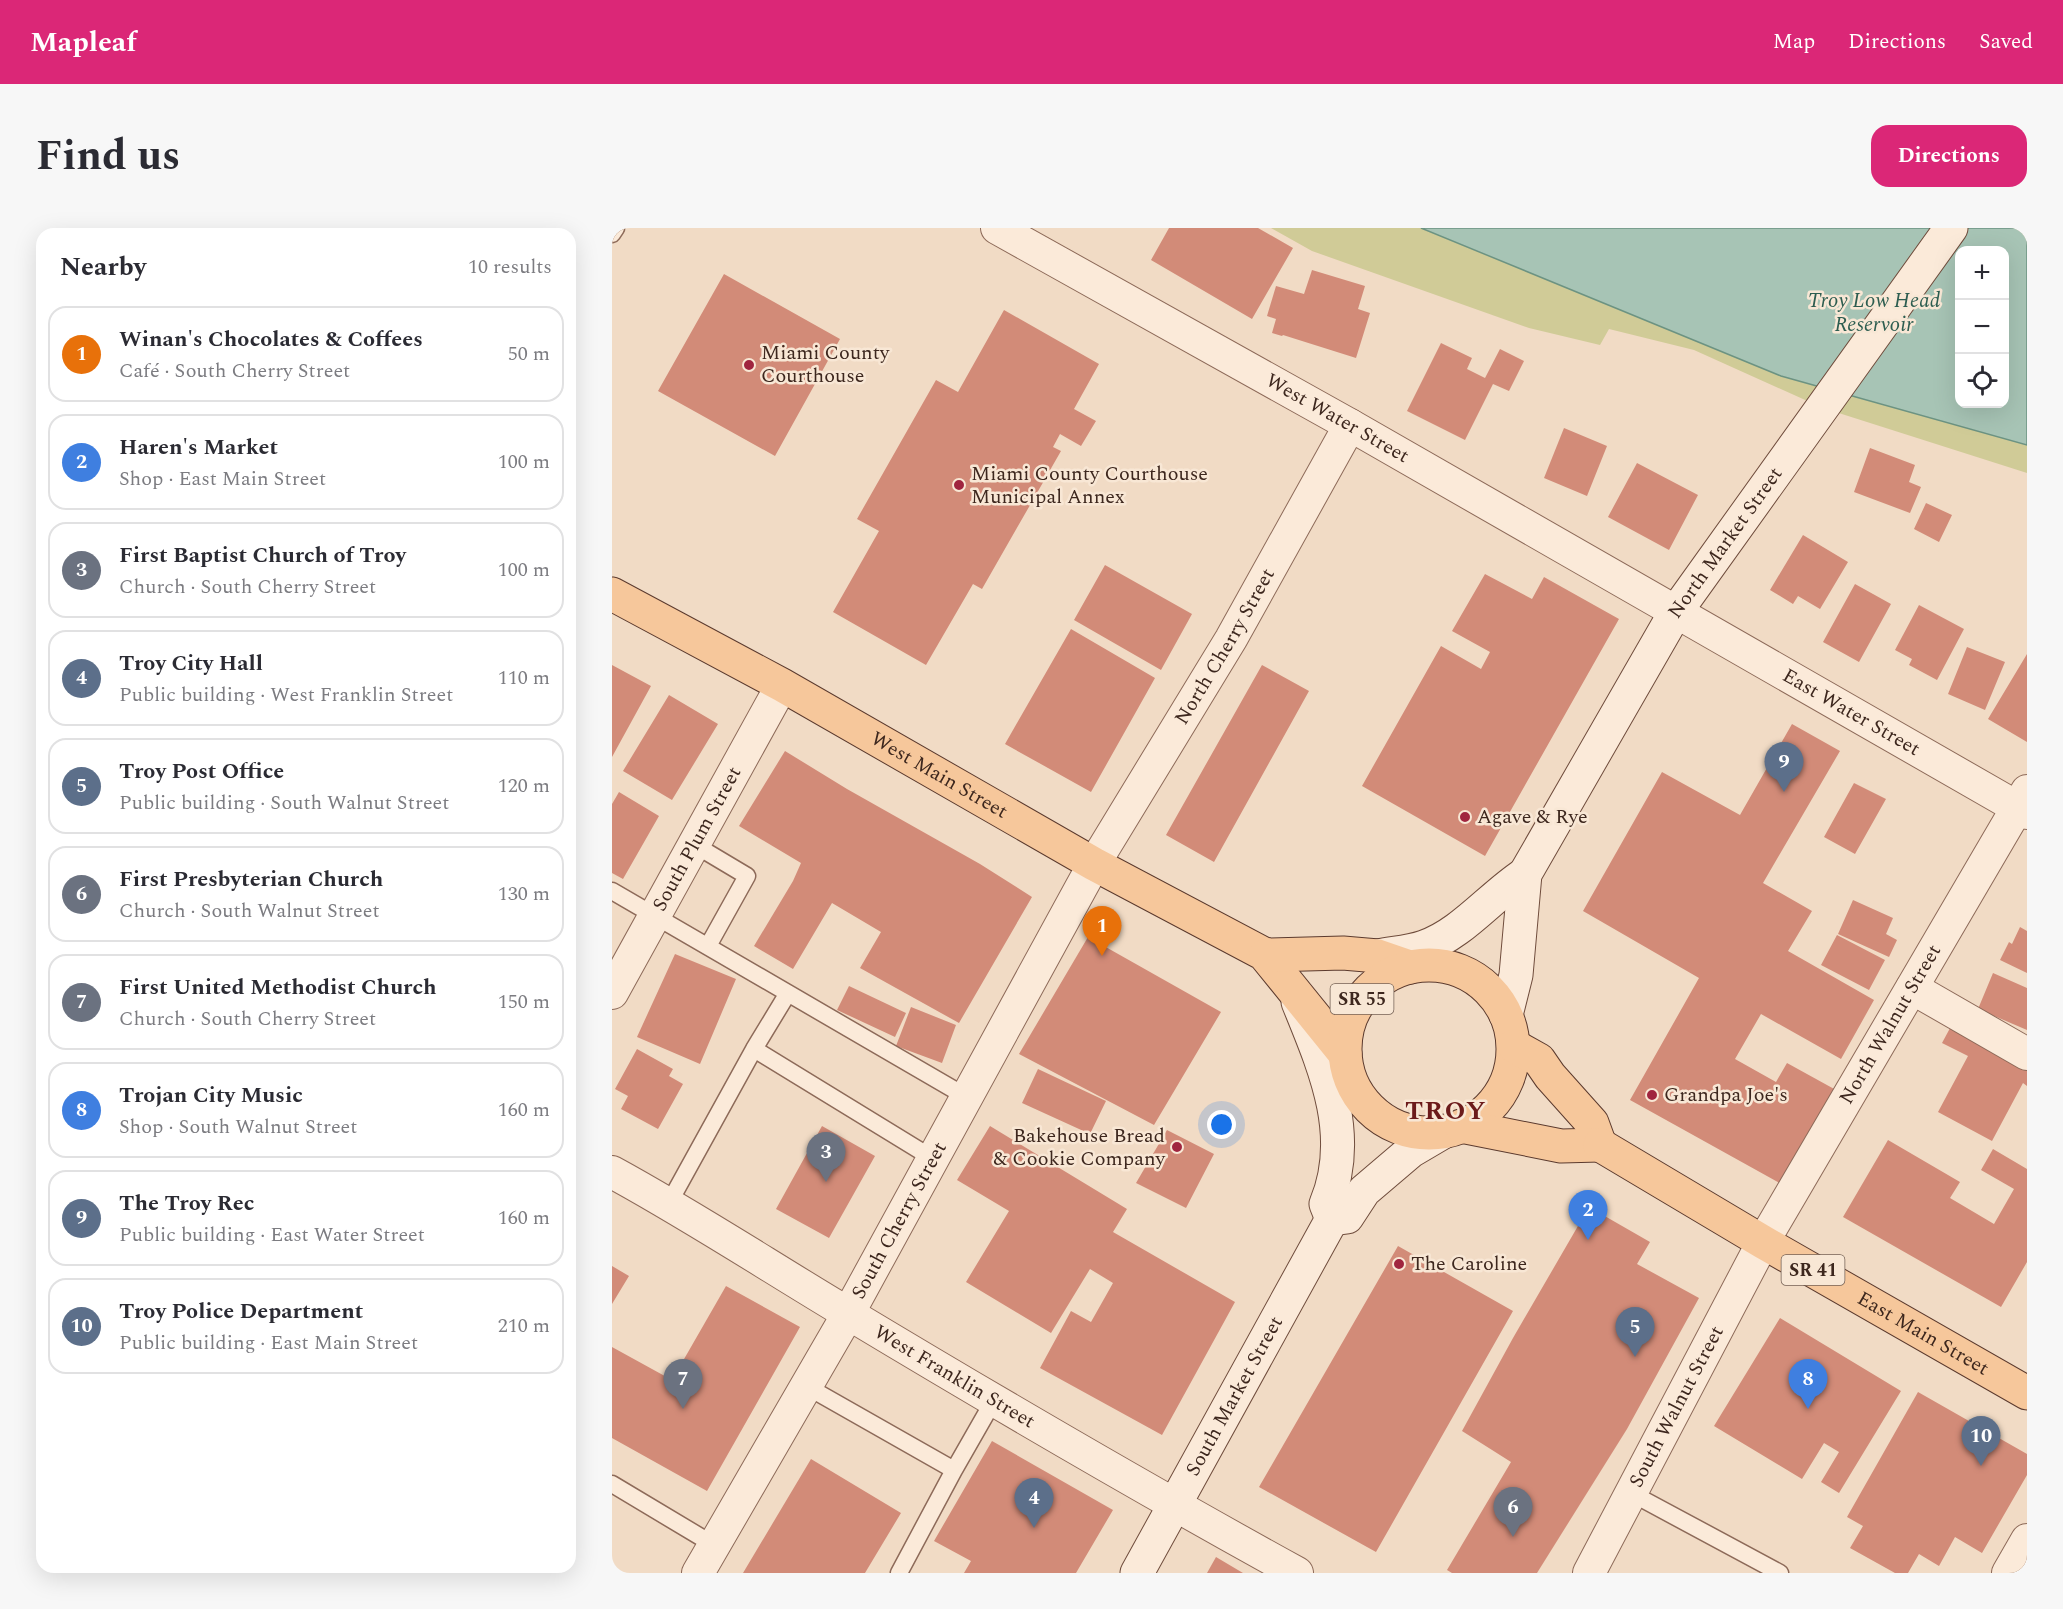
<!DOCTYPE html>
<meta charset="utf-8">
<style>
:root{--surface:#fff;--page:#f7f7f7;--text:#2b2b33;--muted:#7c7c81;--line:#e1e1e2;--accent:#db2777}
body{margin:0;font-family:Spectral,serif;background:var(--page);color:var(--text)}
.controls{position:absolute;right:18px;top:18px;display:grid;overflow:hidden;border-radius:12px;box-shadow:0 6px 24px #0002}
.controls button{width:54px;height:54px;display:grid;place-items:center;padding:0;border:0;border-bottom:2px solid var(--line);background:var(--surface);color:var(--text);font:30px sans-serif}
.you{position:absolute;left:610px;top:897px;width:21px;height:21px;margin:-15px;border:4px solid #fff;border-radius:50%;background:#1a73e8;box-shadow:0 0 0 9px #1a73e833}
.badge{display:grid;place-items:center;width:39px;height:39px;border-radius:50%;background:var(--accent);color:#fff;font-size:20px;font-weight:700}
.pin{position:absolute;translate:-50% -50px;filter:drop-shadow(0 2px 3px #0008)}
.pin::after{content:'';position:absolute;top:32px;width:21px;height:18px;background:inherit;clip-path:polygon(0 0,100% 0,50% 100%)}
.list{margin:0;padding:0;list-style:none}
h2{display:flex;justify-content:space-between;align-items:center;height:78px;margin:0;padding:0 24px;font-size:26px}
h2 small{font-size:20px;font-weight:400;color:var(--muted)}
.list li{display:grid;grid-template-columns:39px 1fr auto;gap:18px;align-items:center;box-sizing:border-box;height:96px;margin:0 12px 12px;padding:0 12px;border:2px solid var(--line);border-radius:18px}
.list b{display:block;font-size:22px;white-space:nowrap}
.list p{margin:0;font-size:20px;white-space:nowrap;color:var(--muted)}
.list em{font-size:20px;font-style:normal;color:var(--muted)}
.icon{flex:none;width:33px;height:33px;fill:none;stroke:currentColor;stroke-width:2;stroke-linecap:round;stroke-linejoin:round}
.map{position:relative;flex:none;width:1415px;height:1345px;overflow:hidden;border-radius:18px}
header{display:flex;align-items:center;gap:36px;box-sizing:border-box;height:84px;padding:0 30px;background:var(--accent);color:#fff}
header strong{font-size:28px}
nav{display:flex;gap:33px;margin-inline-start:auto;font-size:21px}
.intro{display:flex;align-items:center;justify-content:space-between;box-sizing:border-box;height:144px;padding:0 36px}
h1{margin:0;font-size:42px}
.button{padding:15px 27px;border-radius:18px;background:var(--accent);color:#fff;font-size:21px;font-weight:700}
main{display:flex;gap:36px;padding:0 36px}
aside{flex:1;background:var(--surface);border-radius:18px;box-shadow:0 6px 24px #0002}
.map>svg:first-child{display:block}
.green{fill:#d0cb97}
.water{fill:#a7c4b5;stroke:#6c9382;stroke-width:1.5;fill-rule:evenodd}
.building{fill:#d28b78}
.lines{fill:none;stroke-linecap:round;stroke-linejoin:round}
.lane-casing{stroke:#8d6a59;stroke-width:19}
.street-casing{stroke:#8d6a59;stroke-width:34}
.secondary-casing{stroke:#6f4c3c;stroke-width:35}
.primary-casing{stroke:#5b3a2e;stroke-width:35}
.lane{stroke:#fbead9;stroke-width:16}
.street{stroke:#fbead9;stroke-width:32}
.secondary{stroke:#fbead9;stroke-width:33}
.primary{stroke:#f6c79b;stroke-width:33}
.poi-dot{fill:#a0253f;stroke:#f8e7d5;stroke-width:2}
.labels{text-anchor:middle;dominant-baseline:central;stroke-width:5;stroke-linejoin:round;paint-order:stroke}
.shield{fill:#f8e7d5;stroke:#756155;stroke-width:1.5}
.shield-label{font-size:18px;font-weight:bold;fill:#3d271e}
.poi-label{font-size:20px;fill:#3d271e;stroke:#f8e7d5;text-anchor:start}
.street-label{font-size:20px;fill:#3d271e;stroke:#f8e7d5}
.water-label{font-size:21px;font-style:italic;fill:#2d5d50;stroke:#f8e7d5}
.district-label{font-size:26px;font-weight:bold;letter-spacing:1.5px;fill:#6c1b1b;stroke:#f8e7d5}
</style>
<header>
<strong>Mapleaf</strong>
<nav><a>Map</a><a>Directions</a><a>Saved</a></nav>
</header>
<div class="intro"><h1>Find us</h1><a class="button">Directions</a></div>
<main>
<aside>
<h2>Nearby<small>10 results</small></h2>
<ul class="list">
<li><span class="badge" style="background:#e8710a">1</span><div><b>Winan's Chocolates &amp; Coffees</b><p>Café · South Cherry Street</p></div><em>50 m</em></li>
<li><span class="badge" style="background:#3f7fe0">2</span><div><b>Haren's Market</b><p>Shop · East Main Street</p></div><em>100 m</em></li>
<li><span class="badge" style="background:#6b7280">3</span><div><b>First Baptist Church of Troy</b><p>Church · South Cherry Street</p></div><em>100 m</em></li>
<li><span class="badge" style="background:#5c6f8a">4</span><div><b>Troy City Hall</b><p>Public building · West Franklin Street</p></div><em>110 m</em></li>
<li><span class="badge" style="background:#5c6f8a">5</span><div><b>Troy Post Office</b><p>Public building · South Walnut Street</p></div><em>120 m</em></li>
<li><span class="badge" style="background:#6b7280">6</span><div><b>First Presbyterian Church</b><p>Church · South Walnut Street</p></div><em>130 m</em></li>
<li><span class="badge" style="background:#6b7280">7</span><div><b>First United Methodist Church</b><p>Church · South Cherry Street</p></div><em>150 m</em></li>
<li><span class="badge" style="background:#3f7fe0">8</span><div><b>Trojan City Music</b><p>Shop · South Walnut Street</p></div><em>160 m</em></li>
<li><span class="badge" style="background:#5c6f8a">9</span><div><b>The Troy Rec</b><p>Public building · East Water Street</p></div><em>160 m</em></li>
<li><span class="badge" style="background:#5c6f8a">10</span><div><b>Troy Police Department</b><p>Public building · East Main Street</p></div><em>210 m</em></li>
</ul>
</aside>
<div class="map">
<svg width="1415" height="1345" viewBox="0 0 1415 1345">
<rect width="100%" height="100%" fill="#f1dbc5"/>
<path class="green" d="M 659,0 L 809,0 L 1169,148 L 1415,217 L 1415,245 L 1211,180 L 1082,122 L 997,101 L 988,117 L 917,100 L 700,23 Z"/>
<path class="water" d="M 809,0 L 1415,0 L 1415,217 L 1169,148 ZM 1348,22 L 1392,22 L 1392,176 L 1348,176 Z"/>
<path class="building" d="M 557,0 L 646,0 L 681,20 L 640,91 L 539,32 Z
M 700,42 L 753,58 L 746,81 L 758,85 L 744,130 L 671,107 L 670,108 L 660,105 L 664,91 L 655,88 L 664,58 L 692,66 Z
M 112,46 L 228,111 L 163,228 L 46,163 Z
M 392,82 L 487,136 L 462,181 L 484,193 L 469,218 L 448,206 L 441,219 L 449,223 L 370,361 L 361,356 L 314,437 L 221,384 L 267,303 L 245,291 L 324,152 L 346,164 Z
M 829,115 L 860,130 L 855,141 L 873,150 L 888,121 L 912,133 L 897,163 L 881,156 L 853,212 L 795,183 Z
M 952,200 L 995,218 L 975,268 L 932,250 Z
M 1258,220 L 1303,237 L 1297,254 L 1309,259 L 1298,285 L 1242,264 Z
M 1025,235 L 1086,267 L 1057,322 L 996,289 Z
M 1314,275 L 1340,287 L 1327,314 L 1302,301 Z
M 1191,307 L 1236,334 L 1208,381 L 1186,368 L 1181,376 L 1158,362 Z
M 493,337 L 580,386 L 549,442 L 462,392 Z
M 873,346 L 920,371 L 932,349 L 1007,391 L 873,628 L 750,558 L 829,418 L 869,441 L 878,424 L 840,403 Z
M 1243,356 L 1279,376 L 1247,434 L 1211,414 Z
M 1307,377 L 1352,401 L 1325,452 L 1297,437 L 1300,431 L 1283,422 Z
M 459,401 L 543,450 L 479,564 L 393,516 Z
M 1355,419 L 1393,434 L 1373,482 L 1336,466 Z
M 1415,426 L 1415,514 L 1376,491 Z
M 0,437 L 39,458 L 0,529 Z
M 650,437 L 697,463 L 602,634 L 554,607 Z
M 57,467 L 106,496 L 60,572 L 11,543 Z
M 1180,496 L 1228,523 L 1151,655 L 1200,683 L 1176,723 L 1262,772 L 1229,831 L 1149,786 L 1123,831 L 1164,854 L 1175,835 L 1224,862 L 1171,957 L 1018,872 L 1087,750 L 971,683 L 1050,544 L 1128,587 Z
M 173,523 L 235,561 L 368,636 L 420,669 L 347,795 L 248,740 L 269,704 L 220,675 L 181,741 L 142,718 L 181,653 L 189,635 L 127,598 Z
M 1242,555 L 1274,571 L 1243,626 L 1212,609 Z
M 7,564 L 47,588 L 11,651 L 0,645 L 0,576 Z
M 1241,672 L 1281,690 L 1274,706 L 1285,712 L 1277,729 L 1226,706 Z
M 1408,699 L 1415,703 L 1415,745 L 1388,732 L 1397,714 L 1400,716 Z
M 1225,707 L 1273,732 L 1257,762 L 1209,737 Z
M 476,709 L 609,784 L 542,897 L 407,826 Z
M 63,726 L 124,751 L 88,836 L 25,809 Z
M 1381,745 L 1415,760 L 1415,802 L 1366,781 Z
M 237,758 L 294,785 L 283,809 L 225,782 Z
M 299,779 L 344,797 L 330,835 L 284,818 Z
M 1344,789 L 1415,826 L 1415,858 L 1411,855 L 1380,913 L 1326,884 L 1356,828 L 1330,815 Z
M 25,821 L 61,841 L 57,848 L 71,856 L 46,901 L 9,881 L 16,868 L 3,861 Z
M 426,841 L 494,873 L 478,906 L 410,875 Z
M 210,898 L 263,928 L 217,1010 L 164,981 Z
M 378,898 L 515,981 L 501,1004 L 623,1074 L 550,1207 L 428,1140 L 459,1083 L 479,1094 L 501,1055 L 478,1041 L 439,1105 L 354,1054 L 397,983 L 345,952 Z
M 555,902 L 602,926 L 574,980 L 524,955 Z
M 1276,912 L 1348,954 L 1338,970 L 1382,996 L 1402,961 L 1369,942 L 1381,921 L 1415,941 L 1415,1034 L 1389,1079 L 1231,989 Z
M 977,979 L 1038,1014 L 1025,1036 L 1087,1070 L 1015,1201 L 925,1345 L 840,1345 L 835,1342 L 899,1234 L 850,1203 L 901,1110 Z
M 786,1018 L 901,1083 L 764,1324 L 647,1259 Z
M 0,1038 L 17,1048 L 0,1076 Z
M 114,1058 L 188,1099 L 95,1263 L 0,1210 L 0,1119 L 60,1152 Z
M 1168,1090 L 1289,1163 L 1227,1265 L 1209,1254 L 1227,1224 L 1212,1215 L 1190,1251 L 1102,1198 Z
M 1306,1164 L 1415,1226 L 1415,1247 L 1370,1325 L 1343,1309 L 1327,1338 L 1307,1326 L 1296,1345 L 1283,1345 L 1238,1320 L 1251,1298 L 1235,1289 Z
M 380,1213 L 501,1282 L 464,1345 L 352,1345 L 359,1333 L 322,1313 Z
M 199,1231 L 289,1285 L 253,1345 L 131,1345 Z
M 604,1329 L 631,1345 L 595,1345 Z"/>
<g class="lines">
<defs>
<path id="lane" d="M 0,6 L 4,0
M 83,617 L 135,648 L 96,718
M 0,663 L 353,868
M 142,821 L 320,930
M 57,975 L 142,821 L 176,765
M 194,1158 L 342,1242 L 382,1172
M 0,1256 L 102,1317
M 1019,1265 L 1168,1345
M 287,1345 L 342,1242"/>
<g id="street">
<path id="s1" d="M 385,0 L 738,197 L 1415,585"/>
<path d="M 1300,760 L 1415,826"/>
<path id="s2" d="M 0,765 L 170,457"/>
<path id="s3" d="M 0,944 C 81,988 158,1039 237,1086 C 385,1175 534,1262 685,1345"/>
<path id="s4" d="M 86,1345 L 236,1086 L 482,636 L 619,411 L 738,197"/>
<path id="s5" d="M 977,1345 L 1151,1014 L 1415,563"/>
<path d="M 1396,1345 L 1415,1312"/>
</g>
<g id="secondary">
<path d="M 766,728 C 781,725 798,724 812,719 C 850,706 879,668 913,646"/>
<path d="M 686,774 C 712,838 743,907 714,976 L 720,991"/>
<path id="s6" d="M 894,787 L 904,747 L 913,646 L 1063,385 L 1339,0"/>
<path d="M 720,991 L 735,989 L 752,963 L 799,923 L 833,903"/>
<path id="s7" d="M 525,1345 L 720,991"/>
</g>
<g id="primary">
<path id="s8" d="M 0,366 L 170,457 L 482,636 L 652,726 L 733,826"/>
<path d="M 654,727 L 731,725 L 766,728 L 798,739"/>
<circle cx="817" cy="821" r="84"/>
<path d="M 902,818 L 927,832 L 938,848 L 980,895 L 988,917"/>
<path d="M 849,898 L 949,918 L 988,917"/>
<path id="s9" d="M 988,917 L 1151,1014 L 1415,1165"/>
</g>
</defs>
<use href="#lane" class="lane-casing"/>
<use href="#street" class="street-casing"/>
<use href="#secondary" class="secondary-casing"/>
<use href="#primary" class="primary-casing"/>
<use href="#lane" class="lane"/>
<use href="#street" class="street"/>
<use href="#secondary" class="secondary"/>
<use href="#primary" class="primary"/>
</g>
<g class="poi-dot">
<circle cx="137" cy="137" r="6"/>
<circle cx="347" cy="257" r="6"/>
<circle cx="853" cy="589" r="6"/>
<circle cx="1040" cy="867" r="6"/>
<circle cx="565" cy="919" r="6"/>
<circle cx="787" cy="1036" r="6"/>
</g>
<g class="labels">
<g class="shield">
<rect x="718.5" y="756" width="63" height="30" rx="4.5"/>
<rect x="1169.5" y="1027" width="63" height="30" rx="4.5"/>
</g>
<g class="shield-label">
<text x="750" y="771">SR 55</text>
<text x="1201" y="1042">SR 41</text>
</g>
<g class="poi-label">
<text x="149" y="125">Miami County<tspan x="149" dy="23">Courthouse</tspan></text>
<text x="359" y="246">Miami County Courthouse<tspan x="359" dy="23">Municipal Annex</tspan></text>
<text x="865" y="589">Agave &amp; Rye</text>
<text x="1052" y="867">Grandpa Joe's</text>
<text x="553" y="908" text-anchor="end">Bakehouse Bread<tspan x="553" dy="23">&amp; Cookie Company</tspan></text>
<text x="799" y="1036">The Caroline</text>
</g>
<g class="street-label">
<text stroke="none"><textPath href="#s1" startOffset="390">West Water Street</textPath></text>
<text stroke="none"><textPath href="#s6" startOffset="530">North Market Street</textPath></text>
<text stroke="none"><textPath href="#s4" startOffset="1066">North Cherry Street</textPath></text>
<text stroke="none"><textPath href="#s1" startOffset="982">East Water Street</textPath></text>
<text stroke="none"><textPath href="#s8" startOffset="374">West Main Street</textPath></text>
<text stroke="none"><textPath href="#s2" startOffset="176">South Plum Street</textPath></text>
<text stroke="none"><textPath href="#s5" startOffset="626">North Walnut Street</textPath></text>
<text stroke="none"><textPath href="#s4" startOffset="406">South Cherry Street</textPath></text>
<text stroke="none"><textPath href="#s9" startOffset="374">East Main Street</textPath></text>
<text stroke="none"><textPath href="#s3" startOffset="399">West Franklin Street</textPath></text>
<text stroke="none"><textPath href="#s7" startOffset="202">South Market Street</textPath></text>
<text stroke="none"><textPath href="#s5" startOffset="188">South Walnut Street</textPath></text>
</g>
<g class="water-label">
<text x="1262" y="73">Troy Low Head<tspan x="1262" dy="24">Reservoir</tspan></text>
</g>
<g class="district-label">
<text x="834" y="883">TROY</text>
</g>
</g>
</svg>
<div class="controls">
<button>+</button>
<button>−</button>
<button><svg class="icon" aria-label="locate" viewBox="0 0 24 24"><circle cx="12" cy="12" r="6"/><path d="M12 2v4M12 18v4M2 12h4M18 12h4"/></svg></button>
</div>
<div class="you"></div>
<div class="pin badge" style="left:490px;top:728px;background:#e8710a">1</div>
<div class="pin badge" style="left:976px;top:1012px;background:#3f7fe0">2</div>
<div class="pin badge" style="left:214px;top:954px;background:#6b7280">3</div>
<div class="pin badge" style="left:422px;top:1300px;background:#5c6f8a">4</div>
<div class="pin badge" style="left:1023px;top:1129px;background:#5c6f8a">5</div>
<div class="pin badge" style="left:901px;top:1309px;background:#6b7280">6</div>
<div class="pin badge" style="left:71px;top:1181px;background:#6b7280">7</div>
<div class="pin badge" style="left:1196px;top:1181px;background:#3f7fe0">8</div>
<div class="pin badge" style="left:1172px;top:564px;background:#5c6f8a">9</div>
<div class="pin badge" style="left:1369px;top:1238px;background:#5c6f8a">10</div>
</div>
</main>
